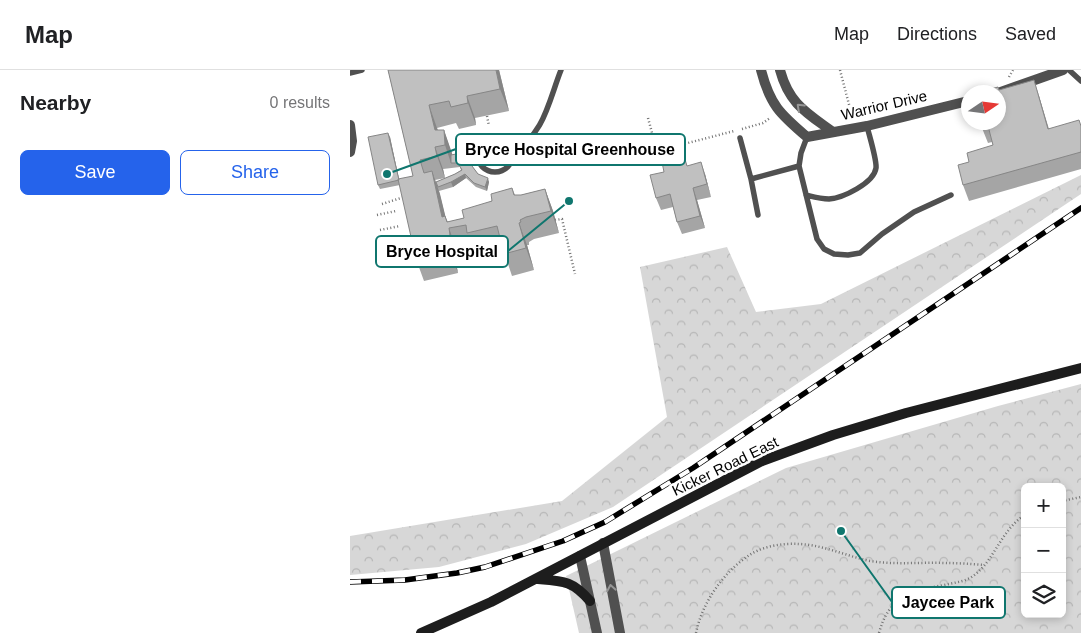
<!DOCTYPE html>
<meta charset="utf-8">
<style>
:root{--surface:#fff;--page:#f2f2f2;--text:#202124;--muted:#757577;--line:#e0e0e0;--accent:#2563eb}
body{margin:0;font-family:Arial,sans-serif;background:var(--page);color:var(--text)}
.controls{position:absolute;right:15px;bottom:15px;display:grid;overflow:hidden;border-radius:8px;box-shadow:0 2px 8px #0003}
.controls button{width:45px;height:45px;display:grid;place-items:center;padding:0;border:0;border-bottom:1px solid var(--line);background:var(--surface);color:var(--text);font:25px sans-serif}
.compass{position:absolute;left:611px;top:15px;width:45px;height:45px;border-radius:50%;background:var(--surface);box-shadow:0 2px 8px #0003;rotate:77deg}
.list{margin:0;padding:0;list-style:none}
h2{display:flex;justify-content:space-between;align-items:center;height:65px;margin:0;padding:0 20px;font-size:21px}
h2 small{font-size:16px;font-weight:400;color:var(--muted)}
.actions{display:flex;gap:10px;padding:15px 20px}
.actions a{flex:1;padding:11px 0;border:1px solid var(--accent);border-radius:8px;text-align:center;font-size:18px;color:var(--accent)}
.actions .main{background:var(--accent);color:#fff}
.icon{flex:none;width:28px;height:28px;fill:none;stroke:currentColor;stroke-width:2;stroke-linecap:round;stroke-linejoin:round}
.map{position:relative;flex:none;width:731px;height:563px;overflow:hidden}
header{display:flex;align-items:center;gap:30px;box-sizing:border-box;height:70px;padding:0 25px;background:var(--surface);border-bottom:1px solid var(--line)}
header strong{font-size:24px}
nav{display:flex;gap:28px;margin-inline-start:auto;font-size:18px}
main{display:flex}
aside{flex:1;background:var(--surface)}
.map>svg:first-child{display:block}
.forest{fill:url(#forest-crowns);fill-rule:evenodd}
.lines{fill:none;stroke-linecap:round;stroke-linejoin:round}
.path{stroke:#727272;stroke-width:2.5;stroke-dasharray:1 2.5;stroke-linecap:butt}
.lane{stroke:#505050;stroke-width:5.5}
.street{stroke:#505050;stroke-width:10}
.secondary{stroke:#1d1d1d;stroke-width:10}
.rail-casing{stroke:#000;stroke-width:5.5}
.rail{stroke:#fff;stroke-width:4;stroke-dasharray:11;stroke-linecap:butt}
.wall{fill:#a5a5a5;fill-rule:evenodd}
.shaded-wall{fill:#868686}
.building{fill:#c0c0c0;stroke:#868686}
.oneway{stroke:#969696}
.labels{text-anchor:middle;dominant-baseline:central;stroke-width:5;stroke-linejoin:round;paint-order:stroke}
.street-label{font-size:15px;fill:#000;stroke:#fff}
.leader{fill:none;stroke:#0f766e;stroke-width:2}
.callout-dot{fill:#0f766e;stroke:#fff;stroke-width:2}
.callout{fill:#fff;stroke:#0f766e;stroke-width:2}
.callout-label{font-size:16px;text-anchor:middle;font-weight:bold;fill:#000}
</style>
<header>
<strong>Map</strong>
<nav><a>Map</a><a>Directions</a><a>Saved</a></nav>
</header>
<main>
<aside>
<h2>Nearby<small>0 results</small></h2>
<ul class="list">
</ul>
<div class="actions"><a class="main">Save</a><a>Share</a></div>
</aside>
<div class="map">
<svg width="731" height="563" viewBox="0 0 731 563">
<defs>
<pattern id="forest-crowns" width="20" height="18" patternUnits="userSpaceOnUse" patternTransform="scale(1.25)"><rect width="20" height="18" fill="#d7d7d7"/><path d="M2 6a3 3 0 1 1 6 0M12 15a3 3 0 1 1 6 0" fill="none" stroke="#b7b7b7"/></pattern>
</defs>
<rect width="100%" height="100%" fill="#fff"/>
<path class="forest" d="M 731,105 L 731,124 L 263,437 L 176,474 L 89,497 L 0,505 L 0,466 L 212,431 L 317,347 L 290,197 L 377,177 L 406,242 L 471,234 Z
M 731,314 L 731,563 L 229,563 L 216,506 L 436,398 L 648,336 ZM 675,417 L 712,417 L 712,544 L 675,544 Z"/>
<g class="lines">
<path class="path" d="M 490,0 L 502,46
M 659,7 L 663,0
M 137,46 L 139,56
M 298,48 L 307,81 L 384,61
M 392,59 L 413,53 L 420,48
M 320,78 L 324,91
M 32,134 L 54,127
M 27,145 L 46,141
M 205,150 L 212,149 L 225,204
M 30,160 L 50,156
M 34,176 L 53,172
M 712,431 L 731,427
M 346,563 C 352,533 373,503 398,486 C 412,476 433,473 449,474 C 474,475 496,486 520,491 C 545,495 570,492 596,493 C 608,493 621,494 634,495
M 529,563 C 539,526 561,521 594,515 C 603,513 612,512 620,508 C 644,494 650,460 675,445"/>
<path class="lane" d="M 719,0 L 731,11
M 0,3 L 12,0
M127 84a18 18 0 1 1 36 0a18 18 0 1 1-36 0Z
M 457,67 L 451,83 L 449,96 L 467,169 L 474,179 L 484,184 L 498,185 L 510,183 L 532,164 L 564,142 L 601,125
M 390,68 L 401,109
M 163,81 C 194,66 199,30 211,0
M 456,125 C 464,127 471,129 479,129 C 493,128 524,113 526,98 C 527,90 519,65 517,56
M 408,145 L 401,109 L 449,96"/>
<path class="street" d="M 411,0 C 420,35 430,44 457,67 L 517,56 L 618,31
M 430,0 C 439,34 457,43 483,62
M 648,23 L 713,0
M 0,55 L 2,71 L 0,82
M 253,473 L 270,563
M 230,486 L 247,563"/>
<path class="secondary" d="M 188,509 C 214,511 223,511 240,531
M 71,563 L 141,532 L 412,391 L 483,365 L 556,343 L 731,298"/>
<defs>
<path id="rail" d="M 0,512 L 55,510 L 107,503 L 135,497 L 213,471 L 255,452 L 343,398 L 731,138"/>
</defs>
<use href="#rail" class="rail-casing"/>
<use href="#rail" class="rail"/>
</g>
<path class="wall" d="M 38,0 L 149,0 L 159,41 L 125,48 L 126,55 L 109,59 L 106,53 L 87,58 L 88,60 L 94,60 L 102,85 L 106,84 L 117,72 L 119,76 L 117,86 L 119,92 L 128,104 L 139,112 L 137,121 L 126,117 L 116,108 L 103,117 L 89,121 L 95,146 L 98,152 L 114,148 L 162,118 L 165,125 L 171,125 L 195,119 L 203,141 L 209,163 L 184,169 L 179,172 L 179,175 L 177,175 L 184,200 L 162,206 L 153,179 L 126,185 L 123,177 L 107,181 L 108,187 L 105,188 L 108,203 L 74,211 L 66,189 L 50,115 L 30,119 L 28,115 L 40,67 L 49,109 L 63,106 ZM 110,97 L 111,100 L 105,104 L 86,112 L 85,110 L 95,108 L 93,99 Z
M 650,20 L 689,26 L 699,59 L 731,55 L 731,99 L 619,131 L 613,115 L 619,92 L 643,75 L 642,72 L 638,73 L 632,58 Z
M 334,86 L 337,96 L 355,104 L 361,127 L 347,130 L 355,158 L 332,164 L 327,152 L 323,137 L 311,140 L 306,128 L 314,102 Z"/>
<path class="shaded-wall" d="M 146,0 L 149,0 L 159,41 L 150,19 Z
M 684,10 L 689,26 L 703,75 L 698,59 Z
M 117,26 L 125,48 L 126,55 L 118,33 Z
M 79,35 L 87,58 L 91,76 L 85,60 Z
M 94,60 L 102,83 L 103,93 L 101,93 L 95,75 Z
M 38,63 L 40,67 L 50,114 L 49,110 Z
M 117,72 L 119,76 L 117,86 L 116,82 Z
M 85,77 L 93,99 L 95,108 L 87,86 Z
M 351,92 L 355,104 L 361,127 L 357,114 Z
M 82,101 L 90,124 L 100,165 L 92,147 Z
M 115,104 L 116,108 L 103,117 L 101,112 Z
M 138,108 L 139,112 L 137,121 L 135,117 Z
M 343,118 L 347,130 L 355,158 L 350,146 Z
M 195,119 L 203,141 L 209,163 L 201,141 Z
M 169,153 L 177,175 L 184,200 L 176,178 Z
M 99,158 L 107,181 L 108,187 L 100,165 Z
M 97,166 L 105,188 L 108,203 L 100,181 Z"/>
<path class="building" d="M 38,0 L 146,0 L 150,19 L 117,26 L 118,33 L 101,37 L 99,31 L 79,35 L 85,60 L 94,60 L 95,75 L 85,77 L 87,86 L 70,90 L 74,103 L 82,101 L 92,147 L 95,146 L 97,152 L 114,148 L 112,140 L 142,131 L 141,124 L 162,118 L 164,125 L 171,125 L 195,119 L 201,141 L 176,147 L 170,150 L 171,152 L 169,153 L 176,178 L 154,184 L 147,156 L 117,163 L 116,155 L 99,158 L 100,165 L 97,166 L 100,181 L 66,189 L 48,109 L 63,106 Z
M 684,10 L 698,59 L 729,50 L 731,56 L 731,82 L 613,115 L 608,95 L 619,92 L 617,83 L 643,75 L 638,56 L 632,58 L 631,52 L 648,52 L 648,22 L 630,22 L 648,17 L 649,20 Z
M 38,63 L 49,110 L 28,115 L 18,67 Z
M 108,69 L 117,72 L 116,82 L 119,92 L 128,104 L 138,108 L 135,117 L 124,113 L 115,104 L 101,112 L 88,117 L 86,112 L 105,104 L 112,100 L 108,93 L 101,93 L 101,85 L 106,84 Z
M 334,86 L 337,96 L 351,92 L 357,114 L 343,118 L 350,146 L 327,152 L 320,124 L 306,128 L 300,105 L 314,102 L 312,92 Z"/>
<defs><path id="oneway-chevron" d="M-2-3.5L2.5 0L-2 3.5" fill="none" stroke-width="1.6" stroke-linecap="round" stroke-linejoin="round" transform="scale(1.25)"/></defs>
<g class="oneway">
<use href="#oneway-chevron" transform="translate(450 37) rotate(-137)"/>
<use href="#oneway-chevron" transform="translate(261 518) rotate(-100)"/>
</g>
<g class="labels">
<g class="street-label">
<text transform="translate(534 35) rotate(-13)">Warrior Drive</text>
<text transform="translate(375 396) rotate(-26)">Kicker Road East</text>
</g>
</g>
<path class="leader" d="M37 104L106 79M219 131L158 181M491 461L542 532"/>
<g class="callout-dot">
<circle cx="37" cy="104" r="5"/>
<circle cx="219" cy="131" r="5"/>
<circle cx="491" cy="461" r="5"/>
</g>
<g class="callout">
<rect x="106" y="64" width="229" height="31" rx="5"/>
<rect x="26" y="166" width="132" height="31" rx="5"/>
<rect x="542" y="517" width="113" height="31" rx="5"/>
</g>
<g class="callout-label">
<text x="220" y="85">Bryce Hospital Greenhouse</text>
<text x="92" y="187">Bryce Hospital</text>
<text x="598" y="538">Jaycee Park</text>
</g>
</svg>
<div class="controls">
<button>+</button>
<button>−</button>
<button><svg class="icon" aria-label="layers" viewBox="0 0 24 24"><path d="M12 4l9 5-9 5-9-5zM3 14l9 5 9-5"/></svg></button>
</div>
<svg class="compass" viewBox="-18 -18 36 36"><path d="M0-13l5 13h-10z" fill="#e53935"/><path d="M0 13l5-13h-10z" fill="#757577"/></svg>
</div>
</main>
